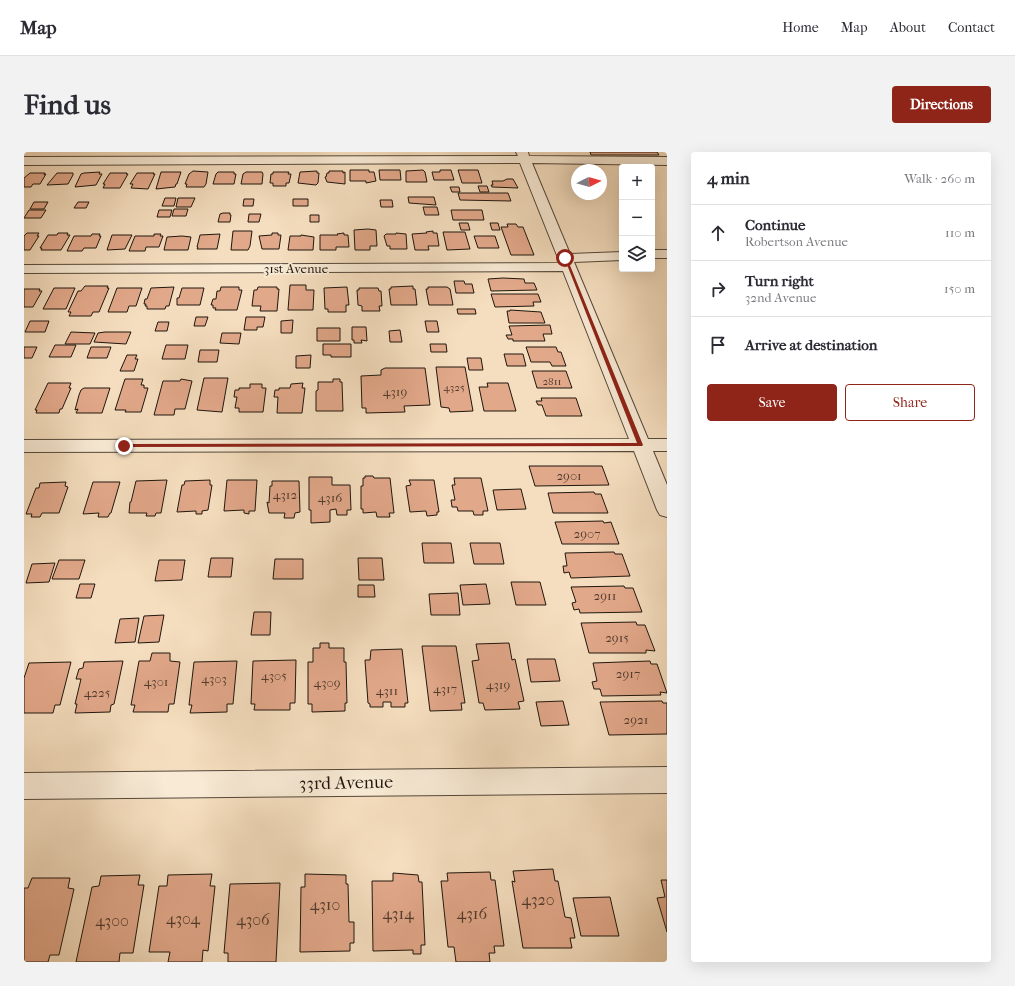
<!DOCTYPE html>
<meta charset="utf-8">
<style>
:root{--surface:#fff;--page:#f2f2f3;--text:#2b2b33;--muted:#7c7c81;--line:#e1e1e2;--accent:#8f2418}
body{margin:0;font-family:"IM FELL French Canon",serif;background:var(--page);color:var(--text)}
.controls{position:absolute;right:12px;top:12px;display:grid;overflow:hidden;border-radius:4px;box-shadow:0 4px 16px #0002}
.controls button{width:36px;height:36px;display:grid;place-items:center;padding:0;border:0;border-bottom:1px solid var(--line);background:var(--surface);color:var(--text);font:20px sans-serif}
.compass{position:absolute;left:547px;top:12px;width:36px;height:36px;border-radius:50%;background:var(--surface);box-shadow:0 4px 16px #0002;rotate:85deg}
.stop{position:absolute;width:12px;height:12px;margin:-9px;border:3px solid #8f2418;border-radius:50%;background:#fff}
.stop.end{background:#8f2418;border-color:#fff;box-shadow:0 1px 4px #0008}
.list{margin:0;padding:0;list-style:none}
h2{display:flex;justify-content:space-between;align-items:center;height:52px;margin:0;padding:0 16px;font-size:17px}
h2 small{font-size:13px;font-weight:400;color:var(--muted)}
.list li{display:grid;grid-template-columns:26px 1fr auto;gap:12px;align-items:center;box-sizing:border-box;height:56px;padding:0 16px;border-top:1px solid var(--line)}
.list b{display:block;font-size:15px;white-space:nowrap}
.list p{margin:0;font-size:13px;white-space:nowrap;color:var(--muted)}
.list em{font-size:13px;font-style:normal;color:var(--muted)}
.actions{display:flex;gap:8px;padding:12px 16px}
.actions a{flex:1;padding:9px 0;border:1px solid var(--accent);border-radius:4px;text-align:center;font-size:14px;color:var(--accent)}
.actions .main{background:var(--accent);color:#fff}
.icon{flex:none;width:22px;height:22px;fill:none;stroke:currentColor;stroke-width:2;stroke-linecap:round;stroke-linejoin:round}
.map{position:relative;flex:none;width:643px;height:810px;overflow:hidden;border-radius:4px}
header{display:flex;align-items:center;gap:24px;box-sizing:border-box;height:56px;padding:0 20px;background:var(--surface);border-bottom:1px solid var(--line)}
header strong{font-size:19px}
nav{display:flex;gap:22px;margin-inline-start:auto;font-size:14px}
.intro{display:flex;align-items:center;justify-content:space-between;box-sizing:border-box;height:96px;padding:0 24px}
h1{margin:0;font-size:28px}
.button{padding:10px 18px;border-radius:4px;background:var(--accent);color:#fff;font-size:14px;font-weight:700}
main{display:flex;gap:24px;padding:0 24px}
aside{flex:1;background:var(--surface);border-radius:4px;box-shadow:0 4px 16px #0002}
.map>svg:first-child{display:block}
.building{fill:#e2a88a;stroke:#1f160e}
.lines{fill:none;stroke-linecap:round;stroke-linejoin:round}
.minor-casing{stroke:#54483a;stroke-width:2}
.minor{fill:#f8ead5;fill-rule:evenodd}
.route{fill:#8f2418}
.labels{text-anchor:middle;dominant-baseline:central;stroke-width:3.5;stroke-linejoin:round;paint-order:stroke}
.far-number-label{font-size:11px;fill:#503a2d}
.far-street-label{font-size:13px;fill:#1f160e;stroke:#f8ead5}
.number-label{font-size:13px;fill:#503a2d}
.near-number-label{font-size:16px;fill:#503a2d}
.near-street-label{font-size:18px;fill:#1f160e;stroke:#f8ead5}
</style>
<header>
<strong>Map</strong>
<nav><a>Home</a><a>Map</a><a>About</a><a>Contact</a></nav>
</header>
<div class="intro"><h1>Find us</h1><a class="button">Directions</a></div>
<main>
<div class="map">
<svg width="643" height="810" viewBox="0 0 643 810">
<rect width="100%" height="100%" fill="#f5debf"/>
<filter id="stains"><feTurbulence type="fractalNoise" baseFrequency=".005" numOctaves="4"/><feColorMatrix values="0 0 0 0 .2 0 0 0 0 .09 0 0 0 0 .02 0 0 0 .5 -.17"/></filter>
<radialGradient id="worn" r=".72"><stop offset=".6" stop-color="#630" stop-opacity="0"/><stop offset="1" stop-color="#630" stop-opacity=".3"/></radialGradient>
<path class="building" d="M 566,0 L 633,0 L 635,3 L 567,3 Z
M 326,18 L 345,18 L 345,20 L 350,20 L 352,29 L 342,31 L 342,29 L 326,29 Z
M 355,18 L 376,18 L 377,28 L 356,28 Z
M 399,18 L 401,20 L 403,30 L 382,30 L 382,19 Z
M 416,18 L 427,18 L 430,28 L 410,28 L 408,20 L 416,20 Z
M 434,18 L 454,18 L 458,31 L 438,31 Z
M 169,19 L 184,20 L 182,32 L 180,35 L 162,35 L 163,32 L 161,32 L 165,22 Z
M 293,19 L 293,21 L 295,21 L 294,31 L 292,33 L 274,31 L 276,20 Z
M 305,19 L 319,19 L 319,21 L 321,20 L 321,32 L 303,30 L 301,25 L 302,25 L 303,21 L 305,21 Z
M 76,20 L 75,22 L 78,22 L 72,33 L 51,35 L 57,22 L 60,21 Z
M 137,20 L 157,20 L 153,32 L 152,32 L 151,35 L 132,37 Z
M 194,20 L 210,20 L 210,22 L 212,22 L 210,32 L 189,32 L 192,22 Z
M 222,20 L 238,20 L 239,22 L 238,32 L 217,32 L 219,22 Z
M 249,20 L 265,20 L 264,22 L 267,22 L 265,31 L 262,31 L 262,34 L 249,34 L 249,31 L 246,31 L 247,22 L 249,22 Z
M 6,21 L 21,21 L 20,23 L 22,22 L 16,32 L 9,32 L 7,35 L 0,35 L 0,26 Z
M 33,21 L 49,21 L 49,23 L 44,32 L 23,33 Z
M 86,21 L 103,21 L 102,22 L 104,22 L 96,36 L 79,36 L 81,32 L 79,32 Z
M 113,21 L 130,21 L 129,22 L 131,22 L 124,37 L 107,36 L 109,32 L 106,32 Z
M 483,27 L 489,27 L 494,36 L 468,35 L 467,33 L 469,33 L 468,29 L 479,29 Z
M 454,34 L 463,34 L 465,40 L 456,40 Z
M 426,35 L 435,35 L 436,40 L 428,40 Z
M 434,41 L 484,41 L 487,49 L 436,48 Z
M 384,45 L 410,45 L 412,53 L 385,51 Z
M 141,46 L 152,46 L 150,54 L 138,54 Z
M 154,46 L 171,46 L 167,55 L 152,55 Z
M 220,47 L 230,47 L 229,54 L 219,54 Z
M 269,47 L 284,47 L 284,54 L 269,54 Z
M 356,48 L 368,48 L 369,55 L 357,55 Z
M 10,50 L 24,50 L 20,57 L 6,57 Z
M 54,50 L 65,50 L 62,56 L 50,56 Z
M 399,55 L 413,55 L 415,63 L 401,63 Z
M 150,57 L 164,57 L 162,64 L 148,64 Z
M 5,58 L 22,58 L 17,66 L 0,66 Z
M 135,58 L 148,58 L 146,65 L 133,65 Z
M 427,58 L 458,58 L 460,68 L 429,68 Z
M 199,61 L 206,61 L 206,63 L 207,63 L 206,70 L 194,70 L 196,62 Z
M 225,62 L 237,62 L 235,70 L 224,70 Z
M 286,63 L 295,63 L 295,70 L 286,70 Z
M 435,71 L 444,71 L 446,78 L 437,78 Z
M 466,71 L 474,71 L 476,78 L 468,78 Z
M 483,72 L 492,72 L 494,75 L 499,75 L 510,103 L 487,103 L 477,75 L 484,75 Z
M 344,77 L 352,78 L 353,94 L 346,94 L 346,98 L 331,98 L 330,78 Z
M 209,79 L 228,79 L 226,94 L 224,98 L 207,98 Z
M 409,79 L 409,81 L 413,81 L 415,94 L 404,94 L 405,98 L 391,98 L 388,82 L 403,81 L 402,80 Z
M 419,80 L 441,80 L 446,97 L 423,98 Z
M 3,81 L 15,81 L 13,84 L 15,84 L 6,98 L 0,98 L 0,84 Z
M 34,81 L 44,81 L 43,83 L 46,83 L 37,98 L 17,98 L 18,96 L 16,96 L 24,83 L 33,83 Z
M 248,81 L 254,81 L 254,83 L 257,83 L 255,97 L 238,97 L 235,84 L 248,83 Z
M 320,81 L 320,83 L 324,83 L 325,95 L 312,95 L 312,98 L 296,98 L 296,83 L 314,83 L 313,82 Z
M 372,81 L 382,82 L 383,97 L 366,97 L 366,94 L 363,94 L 360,84 L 362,82 L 372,82 Z
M 68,82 L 76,82 L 75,84 L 77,84 L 72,96 L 60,96 L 58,99 L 43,99 L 50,84 L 67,84 Z
M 130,82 L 137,82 L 136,84 L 139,84 L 135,95 L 122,95 L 121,99 L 105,99 L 111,84 L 130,84 Z
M 196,82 L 193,97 L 173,97 L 174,95 L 173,95 L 176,83 Z
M 88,83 L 108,83 L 101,97 L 83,98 Z
M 277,83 L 290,85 L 289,98 L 264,98 L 266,84 L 277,84 Z
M 158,84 L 167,85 L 164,98 L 140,98 L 143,85 Z
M 450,84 L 471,84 L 475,96 L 454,96 Z
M 479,126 L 500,127 L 501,131 L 510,131 L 513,138 L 467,139 L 464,127 Z
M 430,129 L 440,129 L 441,132 L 448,132 L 450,141 L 432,141 Z
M 266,133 L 282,133 L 282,138 L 290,138 L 289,158 L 264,158 Z
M 61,134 L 84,134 L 83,136 L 85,136 L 75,160 L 69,160 L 67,164 L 45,164 L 47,160 L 44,160 L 54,139 L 57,139 Z
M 389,134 L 389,137 L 391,137 L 393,153 L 367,153 L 365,137 L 367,137 L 367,135 Z
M 150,135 L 145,154 L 142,154 L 141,157 L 123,157 L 123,154 L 121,154 L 122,152 L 120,152 L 121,147 L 123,147 L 127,136 Z
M 197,135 L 215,135 L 215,138 L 218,138 L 213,158 L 191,158 L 192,156 L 189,156 L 189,153 L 187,153 L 189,147 L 192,147 L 193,139 L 196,139 Z
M 234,135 L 253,135 L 253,137 L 255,137 L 253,159 L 236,159 L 237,154 L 228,154 L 230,138 L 233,138 Z
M 323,135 L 325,153 L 322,153 L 322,160 L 304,160 L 304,157 L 301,157 L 300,136 Z
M 404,135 L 423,135 L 426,137 L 429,153 L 405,153 L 402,137 L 404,137 Z
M 30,136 L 51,136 L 42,157 L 19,157 Z
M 93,136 L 118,136 L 112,154 L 105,154 L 103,160 L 84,160 Z
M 158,136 L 180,136 L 176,153 L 153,153 L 153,146 L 155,146 Z
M 335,136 L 354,136 L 355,139 L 357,139 L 358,154 L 355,154 L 356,159 L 338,159 L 338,154 L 334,153 L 333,138 L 335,138 Z
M 0,137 L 16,137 L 15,139 L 18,139 L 9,155 L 0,155 Z
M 467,142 L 514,142 L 517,150 L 509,150 L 510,154 L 471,155 Z
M 433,157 L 451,157 L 452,162 L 434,162 Z
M 486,158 L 517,160 L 521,171 L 485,171 L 483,159 L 486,159 Z
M 172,165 L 184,165 L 181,174 L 170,174 Z
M 222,165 L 241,165 L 239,175 L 233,175 L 233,178 L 220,178 Z
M 269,168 L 268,181 L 257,181 L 257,169 Z
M 6,169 L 25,169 L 21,180 L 1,180 Z
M 401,169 L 413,169 L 415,180 L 403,180 Z
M 134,170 L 145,170 L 143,179 L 131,179 Z
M 526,173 L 528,182 L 519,182 L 521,189 L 489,189 L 489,187 L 484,187 L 482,183 L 488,183 L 485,174 Z
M 328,175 L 342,175 L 343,189 L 337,188 L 338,191 L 330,191 L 330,188 L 328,188 Z
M 293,176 L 316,176 L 316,189 L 293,189 Z
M 376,178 L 378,190 L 366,190 L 365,179 Z
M 47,180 L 71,181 L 66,192 L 41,192 Z
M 81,180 L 107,180 L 102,192 L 70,190 L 74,181 Z
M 198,181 L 217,181 L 215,192 L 196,191 Z
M 299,192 L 327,192 L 327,205 L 307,205 L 307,203 L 299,203 Z
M 406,192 L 422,192 L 423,200 L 407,200 Z
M 31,193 L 52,193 L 47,205 L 25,205 Z
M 142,193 L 164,193 L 161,207 L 138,207 Z
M 0,195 L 13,195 L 8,206 L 0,206 Z
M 67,195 L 87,195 L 83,206 L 63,206 Z
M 502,195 L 532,195 L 534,200 L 537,200 L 542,214 L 528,214 L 526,210 L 507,210 Z
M 176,198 L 195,198 L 193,210 L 174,210 Z
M 480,202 L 499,202 L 502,214 L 483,214 Z
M 103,203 L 113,203 L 111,207 L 114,207 L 110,219 L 96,219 Z
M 287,203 L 286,216 L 272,216 L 272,204 Z
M 443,206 L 457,206 L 459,218 L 445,218 Z
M 412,215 L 441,215 L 449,259 L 426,260 L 425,256 L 417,255 Z
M 361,216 L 401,216 L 406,253 L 380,254 L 381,260 L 342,261 L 342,256 L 338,256 L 337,224 L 357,223 L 357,218 Z
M 508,219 L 542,219 L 548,236 L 513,236 Z
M 180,226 L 204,226 L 198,260 L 173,258 Z
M 101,227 L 119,227 L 117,233 L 120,233 L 120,236 L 124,236 L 117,260 L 101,260 L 102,258 L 91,258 Z
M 157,227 L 168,229 L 161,257 L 151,257 L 150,263 L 130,263 L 139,229 L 156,229 Z
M 309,227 L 316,227 L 316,230 L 318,230 L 319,259 L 292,259 L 292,239 L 294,238 L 294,230 L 309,230 Z
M 24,231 L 47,231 L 45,236 L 47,236 L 38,257 L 36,257 L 35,261 L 12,261 L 13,258 L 11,258 Z
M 279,231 L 278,236 L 281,236 L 278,261 L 253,261 L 254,245 L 250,245 L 251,238 L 255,238 L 255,236 L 266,236 L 267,232 Z
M 463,231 L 484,231 L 492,259 L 460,259 L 455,235 L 464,235 Z
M 226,232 L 238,232 L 238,236 L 242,236 L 239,260 L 215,260 L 215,256 L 211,256 L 213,245 L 210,245 L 211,238 L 215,238 L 215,236 L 226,236 Z
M 60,236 L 86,236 L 78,261 L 52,261 L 54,257 L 51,258 L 55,243 L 57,238 Z
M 517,246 L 552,246 L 558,264 L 522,264 L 518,253 L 514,253 L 512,249 L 518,249 Z
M 505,314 L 578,314 L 585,333 L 511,334 Z
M 341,324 L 349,324 L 350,326 L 366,326 L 370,361 L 365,361 L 366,365 L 353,365 L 352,360 L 339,361 L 339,357 L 337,357 L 337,334 L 339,334 L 339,326 L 341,326 Z
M 285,325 L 308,325 L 308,333 L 326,333 L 327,358 L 323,358 L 323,363 L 313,363 L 312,357 L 306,358 L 306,370 L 287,371 L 287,358 L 285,358 Z
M 430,326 L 457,326 L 464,359 L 459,359 L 459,363 L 450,363 L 449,359 L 434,359 L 433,355 L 428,355 L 427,348 L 431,348 L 428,333 L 431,333 Z
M 143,328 L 137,361 L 132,361 L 131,364 L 122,364 L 123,361 L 105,361 L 106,350 L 107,350 L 112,329 Z
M 186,328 L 186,333 L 188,333 L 184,358 L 178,359 L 178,362 L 172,362 L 172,359 L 153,360 L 158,333 L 160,333 L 161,329 Z
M 203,328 L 233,328 L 231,359 L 225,359 L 225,362 L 220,361 L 220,358 L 200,359 Z
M 385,328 L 410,328 L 415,360 L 413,360 L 413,363 L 403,364 L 402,359 L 386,360 L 382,334 L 387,333 Z
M 248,329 L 275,329 L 276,360 L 271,361 L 270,366 L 260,366 L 261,361 L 245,361 L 243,350 L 245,351 L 246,334 L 248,334 Z
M 42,330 L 41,334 L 44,335 L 35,361 L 18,361 L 16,365 L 7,365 L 8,362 L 2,362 L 12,336 L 15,336 L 16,331 Z
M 69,330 L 96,330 L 87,361 L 86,361 L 84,365 L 74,365 L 75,361 L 59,362 Z
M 497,337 L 502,357 L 473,358 L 469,338 Z
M 570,340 L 571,342 L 577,342 L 584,361 L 529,361 L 524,341 Z
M 579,369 L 580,371 L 587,370 L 595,392 L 538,392 L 531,370 Z
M 398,391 L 427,391 L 430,411 L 400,411 Z
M 446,391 L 476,391 L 480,412 L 450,412 Z
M 590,400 L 591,402 L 598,402 L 606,424 L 547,426 L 545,420 L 540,421 L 539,414 L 543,414 L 541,401 Z
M 187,406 L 209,406 L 207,425 L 184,425 Z
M 334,406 L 358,406 L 360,428 L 335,428 Z
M 251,407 L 279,407 L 279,427 L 249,427 Z
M 35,408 L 61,408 L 55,427 L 28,427 Z
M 135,408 L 161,408 L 158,428 L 131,429 Z
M 31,411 L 25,430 L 2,431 L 8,412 Z
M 487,430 L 516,430 L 522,453 L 492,453 Z
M 56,432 L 71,432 L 67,446 L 52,446 Z
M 462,432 L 466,452 L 439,453 L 436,433 Z
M 334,433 L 350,433 L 351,445 L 334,445 Z
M 600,434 L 601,436 L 609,436 L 618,460 L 556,461 L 555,457 L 550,458 L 548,451 L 552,450 L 547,435 Z
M 434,441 L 436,463 L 407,463 L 405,442 Z
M 230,460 L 247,460 L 246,483 L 227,483 Z
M 140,463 L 135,490 L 114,491 L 120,464 Z
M 115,466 L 111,490 L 91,491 L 96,467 Z
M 612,470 L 613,473 L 621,473 L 631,499 L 622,498 L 622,501 L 565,501 L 557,471 Z
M 296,491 L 305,491 L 305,496 L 320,496 L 320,510 L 322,510 L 323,551 L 321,551 L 321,559 L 288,560 L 288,552 L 284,552 L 284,510 L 289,510 L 289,496 L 296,496 Z
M 485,491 L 488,508 L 491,507 L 500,549 L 494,550 L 496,557 L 461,558 L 459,551 L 455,551 L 448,509 L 455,508 L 452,492 Z
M 398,494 L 432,494 L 441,551 L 437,551 L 438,558 L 406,559 Z
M 378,497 L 384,551 L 381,551 L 381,555 L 367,555 L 367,550 L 359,550 L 359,555 L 346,555 L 346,552 L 344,551 L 341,508 L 346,508 L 347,498 Z
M 128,501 L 146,501 L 146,509 L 156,510 L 150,552 L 145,552 L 144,560 L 109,560 L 111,553 L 107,553 L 115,509 L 126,509 Z
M 503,507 L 531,507 L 536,529 L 507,530 Z
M 272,508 L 271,551 L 266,551 L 266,558 L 230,558 L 231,552 L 227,552 L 229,509 Z
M 99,509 L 90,552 L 87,553 L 86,560 L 51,561 L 53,552 L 51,552 L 57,527 L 52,527 L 55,517 L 59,516 L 60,510 Z
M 213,509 L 209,552 L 203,552 L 203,560 L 166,561 L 168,553 L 165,553 L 170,510 Z
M 626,509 L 627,512 L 633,512 L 643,541 L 636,540 L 637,543 L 578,544 L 576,537 L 570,537 L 568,530 L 573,529 L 569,511 Z
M 47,510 L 36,553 L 31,553 L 29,561 L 0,561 L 0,526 L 5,511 Z
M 539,549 L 545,573 L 517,574 L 512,550 Z
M 638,549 L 639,551 L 643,551 L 643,582 L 585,583 L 576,550 Z
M 529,717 L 531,729 L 534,729 L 541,765 L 547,766 L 551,786 L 546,786 L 548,796 L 499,796 L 488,729 L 491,730 L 489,719 Z
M 466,720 L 467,728 L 471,728 L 480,794 L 470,794 L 471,801 L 465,801 L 466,810 L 432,810 L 430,795 L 424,795 L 417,729 L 424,729 L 423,721 Z
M 369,721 L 394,723 L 395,730 L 398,730 L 401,793 L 397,793 L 397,802 L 389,802 L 389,798 L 349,799 L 348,729 L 369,729 Z
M 188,722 L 186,734 L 191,734 L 184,799 L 179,798 L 178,810 L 144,810 L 146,800 L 125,800 L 135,734 L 143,734 L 144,723 Z
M 281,722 L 322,723 L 322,732 L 324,732 L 325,770 L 330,770 L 330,791 L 326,791 L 326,799 L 276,800 L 277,735 L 281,735 Z
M 116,723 L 114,733 L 120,733 L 109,801 L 96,801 L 95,810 L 52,810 L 68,735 L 75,734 L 77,724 Z
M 8,726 L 46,726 L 44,736 L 50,737 L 35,803 L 26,803 L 24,810 L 0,810 L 0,736 L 4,736 Z
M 637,728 L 643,728 L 643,780 L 633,746 L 641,745 Z
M 256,731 L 252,810 L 204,810 L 204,801 L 200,801 L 206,732 Z
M 586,745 L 595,784 L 557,784 L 549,746 Z"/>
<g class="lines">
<defs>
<path id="minor" d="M 492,0 L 504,0 L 505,4 L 643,5 L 643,13 L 508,11 L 546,102 L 598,100 L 598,108 L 550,110 L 624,287 L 643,287 L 643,299 L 629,299 L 643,333 L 643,365 L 636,363 L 633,358 L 610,299 L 0,300 L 0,288 L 605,287 L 539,119 L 0,121 L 0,113 L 536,111 L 496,11 L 0,13 L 0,5 L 494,4 Z
M 628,98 L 643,98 L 643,106 L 628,106 Z
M 643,615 L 643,641 L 0,647 L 0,621 Z"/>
</defs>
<use href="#minor" class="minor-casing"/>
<use href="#minor" class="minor"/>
</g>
<path class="route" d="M 540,105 L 543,106 L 619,293 L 618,294 L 100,295 L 97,294 L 100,292 L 613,291 Z"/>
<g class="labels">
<g class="far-number-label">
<text x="528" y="229">2811</text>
<text x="430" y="235">4325</text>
</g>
<g class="far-street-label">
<text x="272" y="116">31st Avenue</text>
</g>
<g class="number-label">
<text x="371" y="239">4319</text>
<text x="545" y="323">2901</text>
<text x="261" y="342">4312</text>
<text x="306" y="345">4316</text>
<text x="563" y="381">2907</text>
<text x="581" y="443">2911</text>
<text x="593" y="485">2915</text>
<text x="604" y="521">2917</text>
<text x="250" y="523">4305</text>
<text x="190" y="526">4303</text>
<text x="132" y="529">4301</text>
<text x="303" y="530">4309</text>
<text x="474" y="532">4319</text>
<text x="421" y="536">4317</text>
<text x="363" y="538">4311</text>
<text x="73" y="540">4225</text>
<text x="612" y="567">2921</text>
</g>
<g class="near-number-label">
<text x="514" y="747">4320</text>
<text x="301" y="752">4310</text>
<text x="374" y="761">4314</text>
<text x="448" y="761">4316</text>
<text x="159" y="766">4304</text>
<text x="229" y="767">4306</text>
<text x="88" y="768">4300</text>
</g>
<g class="near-street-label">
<text transform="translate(322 631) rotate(-1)">33rd Avenue</text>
</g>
</g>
<rect width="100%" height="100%" filter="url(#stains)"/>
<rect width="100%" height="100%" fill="url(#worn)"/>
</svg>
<div class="controls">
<button>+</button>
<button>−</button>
<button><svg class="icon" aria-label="layers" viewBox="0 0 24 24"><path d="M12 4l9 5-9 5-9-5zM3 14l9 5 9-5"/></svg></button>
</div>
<svg class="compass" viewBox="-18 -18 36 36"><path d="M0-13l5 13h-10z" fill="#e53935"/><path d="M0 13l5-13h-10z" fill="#7c7c81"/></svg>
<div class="stop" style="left:541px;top:106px"></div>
<div class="stop end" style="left:100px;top:294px"></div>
</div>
<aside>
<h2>4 min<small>Walk · 260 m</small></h2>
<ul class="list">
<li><svg class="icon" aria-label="ahead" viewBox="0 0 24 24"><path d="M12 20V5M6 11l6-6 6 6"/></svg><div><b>Continue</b><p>Robertson Avenue</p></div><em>110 m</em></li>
<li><svg class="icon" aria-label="right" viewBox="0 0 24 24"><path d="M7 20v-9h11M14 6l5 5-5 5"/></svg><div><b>Turn right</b><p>32nd Avenue</p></div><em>150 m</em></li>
<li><svg class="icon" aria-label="arrive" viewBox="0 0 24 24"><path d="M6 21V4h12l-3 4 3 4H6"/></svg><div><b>Arrive at destination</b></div></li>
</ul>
<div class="actions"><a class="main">Save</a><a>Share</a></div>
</aside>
</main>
